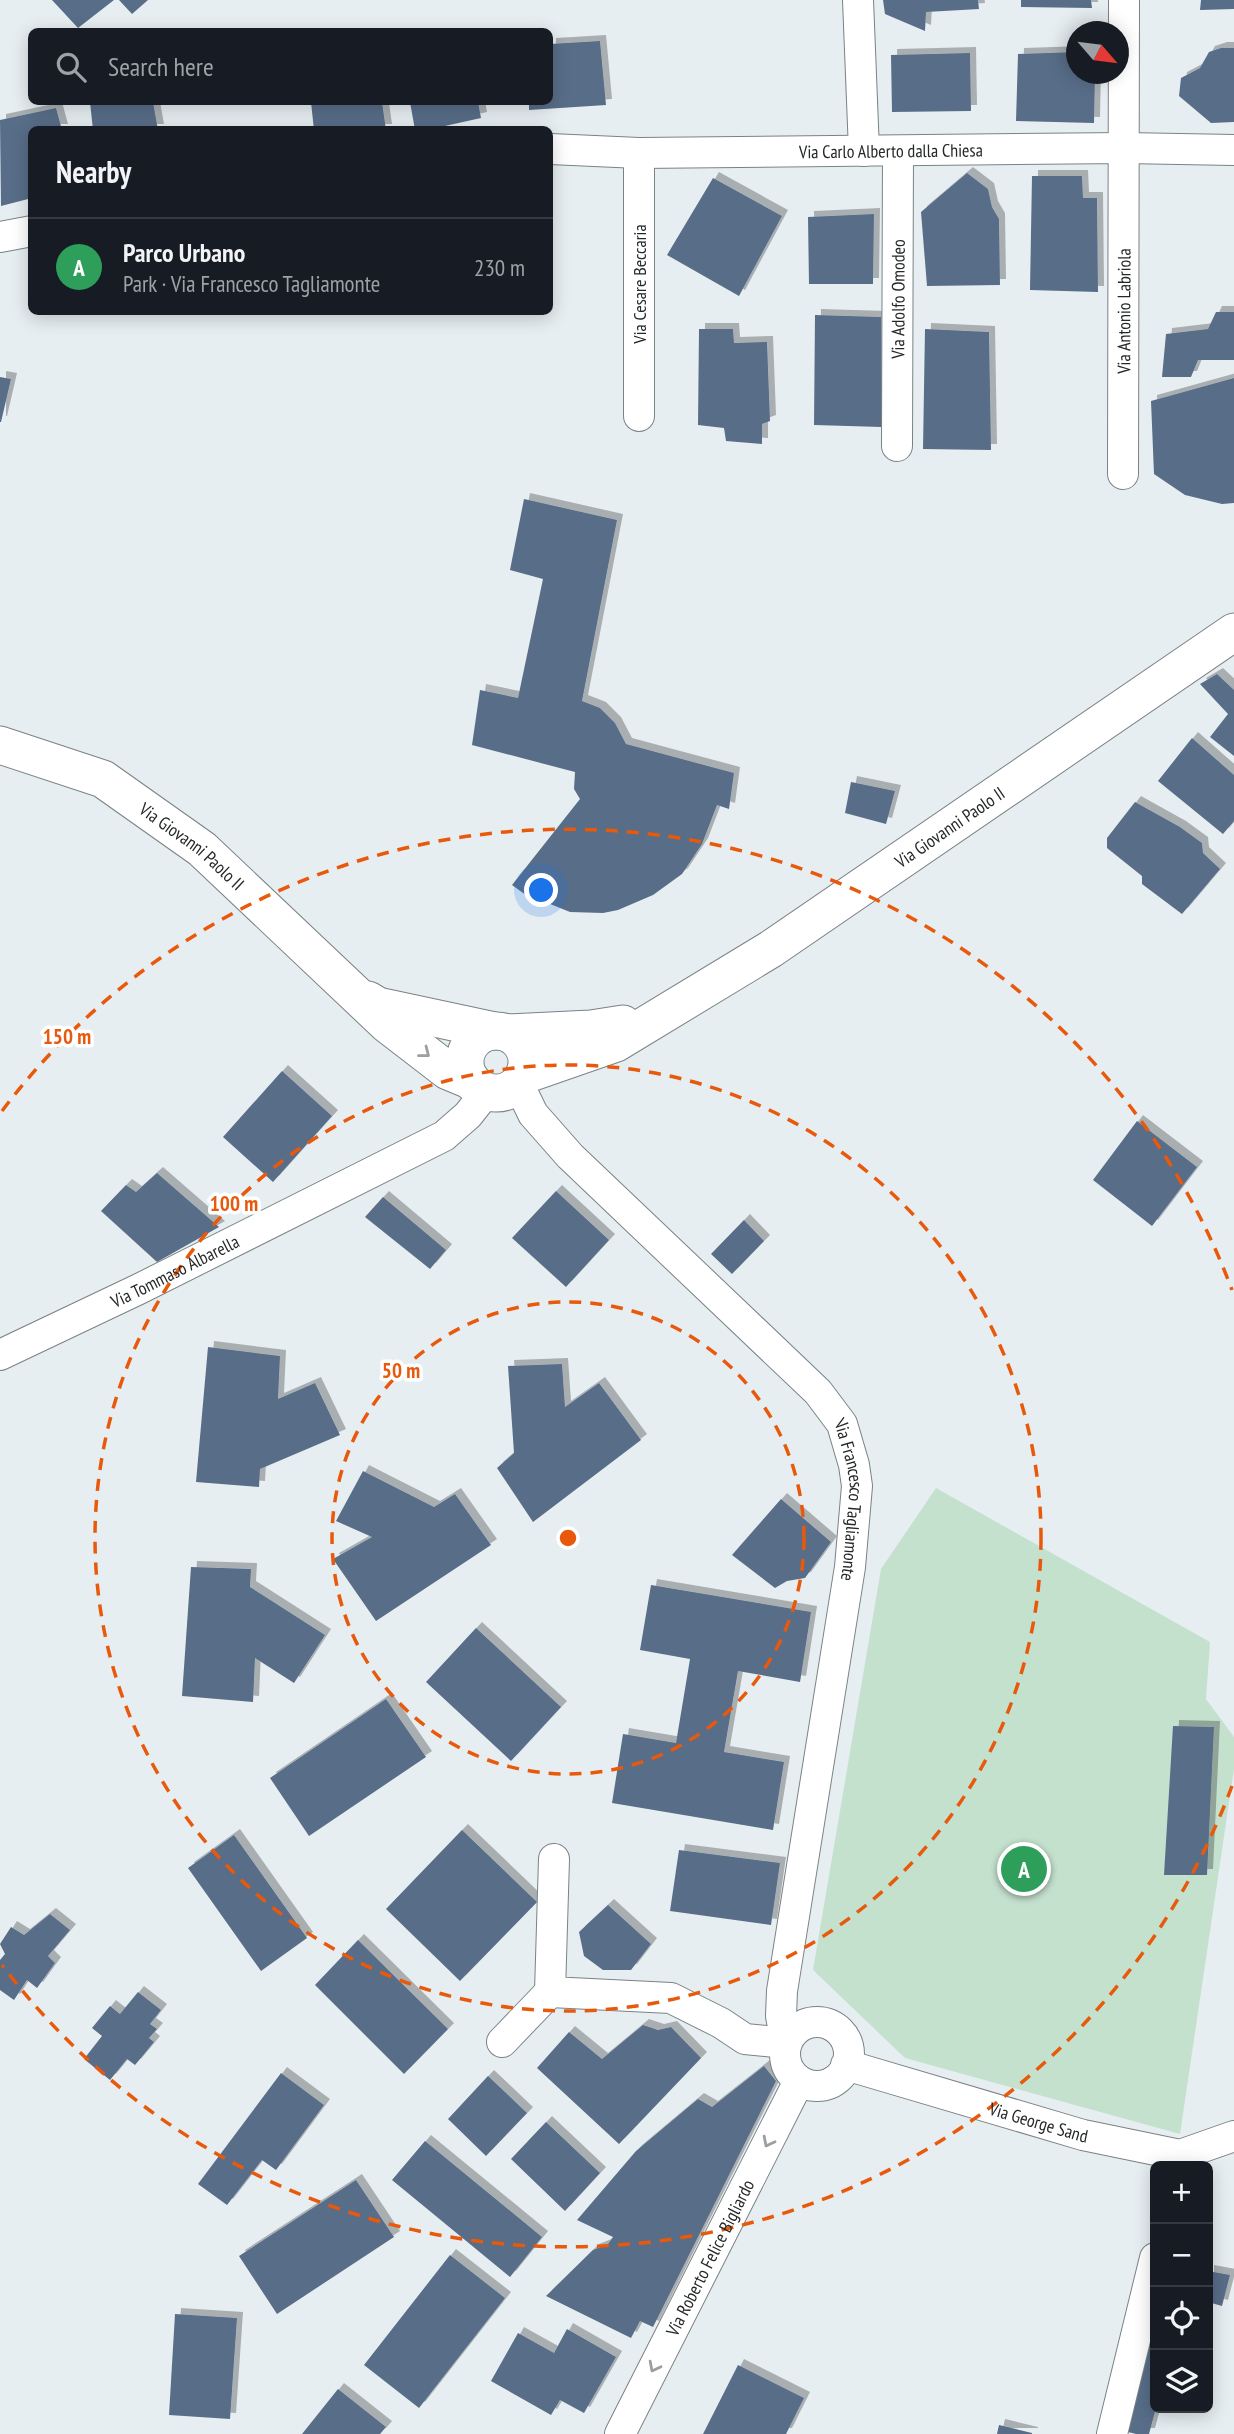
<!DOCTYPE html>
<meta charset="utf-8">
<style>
:root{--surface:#171b24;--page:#20242c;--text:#f1f3f6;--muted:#9ea1a6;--line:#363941;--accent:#c53733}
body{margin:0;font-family:"PT Sans Narrow",sans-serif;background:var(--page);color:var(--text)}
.controls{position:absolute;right:21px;bottom:21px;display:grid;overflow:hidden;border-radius:10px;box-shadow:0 4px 18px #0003}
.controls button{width:63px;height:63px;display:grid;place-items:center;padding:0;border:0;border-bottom:2px solid var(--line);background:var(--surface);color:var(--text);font:35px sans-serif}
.compass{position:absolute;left:1066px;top:21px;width:63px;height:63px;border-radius:50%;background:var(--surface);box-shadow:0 4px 18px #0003;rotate:118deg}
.you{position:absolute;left:542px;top:891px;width:24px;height:24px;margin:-18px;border:5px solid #fff;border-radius:50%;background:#1a73e8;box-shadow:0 0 0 10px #1a73e833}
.badge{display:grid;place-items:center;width:46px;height:46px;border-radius:50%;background:var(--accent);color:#fff;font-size:23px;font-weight:700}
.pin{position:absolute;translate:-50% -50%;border:4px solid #fff;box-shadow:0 2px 7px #0006}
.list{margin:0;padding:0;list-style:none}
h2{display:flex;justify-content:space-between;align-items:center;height:91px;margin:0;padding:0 28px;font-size:30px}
h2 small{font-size:23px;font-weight:400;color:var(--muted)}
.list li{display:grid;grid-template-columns:46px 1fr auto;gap:21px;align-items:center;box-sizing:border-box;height:98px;padding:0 28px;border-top:2px solid var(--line)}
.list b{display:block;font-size:26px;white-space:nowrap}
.list p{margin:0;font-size:23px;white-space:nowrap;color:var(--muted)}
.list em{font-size:23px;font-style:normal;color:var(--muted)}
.icon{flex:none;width:38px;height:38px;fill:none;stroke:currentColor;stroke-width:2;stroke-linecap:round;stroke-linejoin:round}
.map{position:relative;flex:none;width:1234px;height:2434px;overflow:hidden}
.search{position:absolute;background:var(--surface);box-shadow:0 4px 18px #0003;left:28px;top:28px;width:525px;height:77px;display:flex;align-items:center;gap:18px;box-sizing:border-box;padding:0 24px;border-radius:10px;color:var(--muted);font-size:26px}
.panel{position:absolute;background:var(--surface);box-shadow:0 4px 18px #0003;left:28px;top:126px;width:525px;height:189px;border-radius:10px}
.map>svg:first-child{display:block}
.green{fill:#c4e1ce}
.building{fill:#596d88;filter:url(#shadow)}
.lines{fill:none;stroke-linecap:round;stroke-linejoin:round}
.minor-casing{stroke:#7b8285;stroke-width:32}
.tertiary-casing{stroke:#7b8285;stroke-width:39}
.minor{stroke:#fff;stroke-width:30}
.tertiary{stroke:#fff;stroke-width:37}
.oneway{stroke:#9d9e9f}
.ring{fill:none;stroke:#e8590c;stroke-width:3.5;stroke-dasharray:12 9}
.labels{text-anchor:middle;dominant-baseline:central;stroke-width:7;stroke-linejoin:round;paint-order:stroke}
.street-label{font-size:18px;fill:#252829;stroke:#fff}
.centre{fill:#e8590c;stroke:#fff;stroke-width:3.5}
.ring-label{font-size:21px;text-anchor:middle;font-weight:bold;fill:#e8590c;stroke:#fff;stroke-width:7;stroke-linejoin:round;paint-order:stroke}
</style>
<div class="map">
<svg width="1234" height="2434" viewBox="0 0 1234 2434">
<defs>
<filter id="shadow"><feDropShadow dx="6" dy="-6" stdDeviation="0" flood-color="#0004"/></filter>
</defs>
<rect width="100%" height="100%" fill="#e6eef1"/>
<path class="green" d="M 936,1488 L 1210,1642 L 1206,1699 L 1234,1737 L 1234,1769 L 1180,2134 L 905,2058 L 813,1970 L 881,1569 Z"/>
<path class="building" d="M 52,0 L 114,0 L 78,28 Z
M 119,0 L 148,0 L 132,14 Z
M 883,0 L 978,0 L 979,9 L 926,12 L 925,31 L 885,14 Z
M 1021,0 L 1091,0 L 1092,8 L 1021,7 Z
M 1201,0 L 1234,0 L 1234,9 L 1200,10 Z
M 600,41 L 606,105 L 529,110 L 529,102 L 550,102 L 550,44 Z
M 1221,48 L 1234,48 L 1234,122 L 1211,123 L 1179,96 L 1181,78 L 1200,68 L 1209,52 Z
M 1076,52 L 1076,74 L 1095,74 L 1094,123 L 1016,121 L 1018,54 Z
M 970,53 L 971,111 L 892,112 L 891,55 Z
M 90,102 L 153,102 L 158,130 L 93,130 Z
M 311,102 L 382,102 L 386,130 L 314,130 Z
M 410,102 L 478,102 L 481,118 L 427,130 L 415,130 Z
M 56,108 L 62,130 L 32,130 L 32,198 L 1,206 L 0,120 Z
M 967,173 L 988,189 L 992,207 L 999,219 L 1000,285 L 927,286 L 921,212 Z
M 1032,176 L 1082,176 L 1083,198 L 1097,198 L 1098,292 L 1030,290 Z
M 713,178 L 782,216 L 739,296 L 667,255 Z
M 874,214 L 873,284 L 809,284 L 808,217 Z
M 1216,312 L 1234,312 L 1234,360 L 1198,360 L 1191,377 L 1162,377 L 1166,334 L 1208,329 Z
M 815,315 L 881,317 L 882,427 L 814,425 Z
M 699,329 L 733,329 L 734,343 L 767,342 L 770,421 L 762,424 L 762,444 L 726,441 L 724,428 L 698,425 Z
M 925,329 L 989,332 L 991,450 L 923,449 Z
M 0,377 L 11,379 L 1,422 L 0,422 Z
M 1234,378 L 1234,503 L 1222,504 L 1185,495 L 1154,474 L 1151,401 Z
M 524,499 L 617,520 L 582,701 L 600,708 L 615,723 L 626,744 L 734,773 L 729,809 L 717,805 L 702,844 L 682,874 L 653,895 L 618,910 L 603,913 L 570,912 L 523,893 L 512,885 L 580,799 L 574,789 L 575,772 L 472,745 L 480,690 L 518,698 L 543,579 L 510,570 Z
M 1217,674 L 1234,690 L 1234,756 L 1210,737 L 1228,714 L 1200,684 Z
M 1192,738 L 1234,775 L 1234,821 L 1223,834 L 1158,781 Z
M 851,782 L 895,791 L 886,824 L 845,813 Z
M 1135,802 L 1180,827 L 1202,843 L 1203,853 L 1220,869 L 1182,914 L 1142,884 L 1142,876 L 1107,848 L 1107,838 Z
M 282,1071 L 332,1116 L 273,1182 L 223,1137 Z
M 1137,1121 L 1197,1167 L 1152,1226 L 1093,1180 Z
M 157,1173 L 219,1227 L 157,1262 L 101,1211 L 126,1185 L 136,1192 Z
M 556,1191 L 609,1240 L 566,1287 L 512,1238 Z
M 383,1197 L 446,1250 L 430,1269 L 365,1217 Z
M 744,1220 L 764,1241 L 732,1274 L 711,1254 Z
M 208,1347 L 280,1356 L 278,1399 L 315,1383 L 340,1435 L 260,1469 L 259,1487 L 196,1482 Z
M 562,1364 L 565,1407 L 599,1383 L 641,1440 L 533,1522 L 497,1468 L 514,1453 L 508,1366 Z
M 363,1471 L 434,1507 L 455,1494 L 491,1545 L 376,1621 L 333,1559 L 372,1537 L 336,1521 Z
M 781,1499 L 831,1542 L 805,1578 L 787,1581 L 775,1588 L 732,1555 Z
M 191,1567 L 251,1569 L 250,1587 L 325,1635 L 294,1683 L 255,1658 L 253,1702 L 182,1696 Z
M 651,1585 L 811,1612 L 800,1682 L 738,1671 L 724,1752 L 784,1762 L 773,1830 L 612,1803 L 623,1734 L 676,1743 L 690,1659 L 640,1650 Z
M 476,1628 L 561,1707 L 511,1761 L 426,1682 Z
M 386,1699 L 426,1757 L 309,1836 L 270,1778 Z
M 1173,1726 L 1214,1727 L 1207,1875 L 1164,1875 Z
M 462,1830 L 537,1902 L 460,1981 L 386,1909 Z
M 234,1835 L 307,1938 L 261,1971 L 188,1868 Z
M 679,1850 L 780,1863 L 771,1925 L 670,1911 Z
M 608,1905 L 651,1944 L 631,1970 L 603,1970 L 584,1956 L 579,1932 Z
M 50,1914 L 70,1930 L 48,1956 L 55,1963 L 37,1988 L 27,1980 L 14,2000 L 0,1990 L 0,1960 L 5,1954 L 0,1944 L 11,1927 L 24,1935 Z
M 358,1940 L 448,2029 L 404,2074 L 315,1985 Z
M 138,1992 L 161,2010 L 150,2024 L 157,2029 L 149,2038 L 154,2042 L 135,2065 L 127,2059 L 110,2080 L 84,2059 L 102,2036 L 92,2028 L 110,2006 L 120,2014 Z
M 643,2025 L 658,2030 L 671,2027 L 701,2058 L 619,2144 L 537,2068 L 569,2032 L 602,2059 Z
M 764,2066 L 776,2081 L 653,2327 L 640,2321 L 631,2338 L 546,2296 L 593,2250 L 608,2244 L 613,2237 L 577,2220 L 636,2151 L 698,2099 L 712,2107 Z
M 281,2073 L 324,2105 L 276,2170 L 262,2160 L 227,2205 L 198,2184 Z
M 488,2076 L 527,2113 L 486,2156 L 448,2119 Z
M 546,2122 L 600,2173 L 565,2211 L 511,2159 Z
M 425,2141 L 542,2237 L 510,2277 L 392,2180 Z
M 356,2180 L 394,2237 L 277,2314 L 239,2256 Z
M 450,2255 L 505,2298 L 419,2408 L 364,2365 Z
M 1208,2271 L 1230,2275 L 1222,2306 L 1208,2302 Z
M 175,2314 L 237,2318 L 230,2419 L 169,2415 Z
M 567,2329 L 616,2357 L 584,2413 L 560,2400 L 551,2415 L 491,2381 L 518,2333 L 554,2353 Z
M 1143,2340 L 1155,2344 L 1156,2408 L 1149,2434 L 1136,2434 L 1120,2430 Z
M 738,2365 L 804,2398 L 786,2434 L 703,2434 Z
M 338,2389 L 386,2427 L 380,2434 L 302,2434 Z
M 999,2425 L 1032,2433 L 1032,2434 L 997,2434 Z"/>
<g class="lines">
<defs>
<g id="minor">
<path d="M 858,0 L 864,151"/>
<path id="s1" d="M 550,149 L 639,153 L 1125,148 L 1234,150"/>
<path d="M 639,153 L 639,416"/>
<path d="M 0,237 L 32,231"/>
<path id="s2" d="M 897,446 L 898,151"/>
<path id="s3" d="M 1123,474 L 1124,0"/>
<path id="s4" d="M 518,1083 L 533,1114 L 570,1156 L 818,1392 L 842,1424 L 854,1465 L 857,1486 L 850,1567 L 782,1991 L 781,2016 L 786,2043"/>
<path id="s5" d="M 0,1355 L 139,1289 L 444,1136 L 468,1115 L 487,1091"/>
<path d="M 554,1859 L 550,1992 L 671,1998 L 721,2023 L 745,2039 L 786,2043"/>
<circle cx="817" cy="2054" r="32"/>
<path d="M 502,2042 L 550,1992"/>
<path id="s6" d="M 846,2065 L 1083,2135 L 1180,2155 L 1234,2136"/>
<path id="s7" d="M 620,2434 L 799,2081"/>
<path d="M 1112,2434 L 1155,2258"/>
</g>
<g id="tertiary">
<path id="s8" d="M 0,745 L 103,779 L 202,849 L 387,1024 L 448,1071 L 472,1081"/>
<path d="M 368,1000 L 378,1006 L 495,1031"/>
<circle cx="496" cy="1062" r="31"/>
<path d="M 508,1033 L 591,1029 L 623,1024"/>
<path id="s9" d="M 524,1075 L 616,1043 L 771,949 L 1234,632"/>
</g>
</defs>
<use href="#minor" class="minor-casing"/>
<use href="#tertiary" class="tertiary-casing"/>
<use href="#minor" class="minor"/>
<use href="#tertiary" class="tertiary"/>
</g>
<defs><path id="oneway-chevron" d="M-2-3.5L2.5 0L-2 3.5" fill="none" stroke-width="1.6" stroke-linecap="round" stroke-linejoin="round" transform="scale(1.75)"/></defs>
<g class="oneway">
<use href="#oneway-chevron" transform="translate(425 1053) rotate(38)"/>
<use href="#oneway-chevron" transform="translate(768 2142) rotate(117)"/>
<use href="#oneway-chevron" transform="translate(654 2367) rotate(117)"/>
</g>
<g class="ring">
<circle cx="568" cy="1538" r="236"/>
<circle cx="568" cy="1538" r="473"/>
<path d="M1232 1786A709 709 0 0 1 2 1965M2 1111A709 709 0 0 1 1232 1290"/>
</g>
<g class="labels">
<g class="street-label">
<text stroke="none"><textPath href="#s1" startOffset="341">Via Carlo Alberto dalla Chiesa</textPath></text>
<text transform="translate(639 284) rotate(-90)">Via Cesare Beccaria</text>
<text stroke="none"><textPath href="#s2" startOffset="147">Via Adolfo Omodeo</textPath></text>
<text stroke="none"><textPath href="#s3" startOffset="163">Via Antonio Labriola</textPath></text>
<text stroke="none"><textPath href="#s9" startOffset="495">Via Giovanni Paolo II</textPath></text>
<text stroke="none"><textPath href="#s8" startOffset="220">Via Giovanni Paolo II</textPath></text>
<text stroke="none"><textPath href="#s5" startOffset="194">Via Tommaso Albarella</textPath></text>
<text stroke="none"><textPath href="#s4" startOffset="550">Via Francesco Tagliamonte</textPath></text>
<text stroke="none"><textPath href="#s6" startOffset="201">Via George Sand</textPath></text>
<text stroke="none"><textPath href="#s7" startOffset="198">Via Roberto Felice Bigliardo</textPath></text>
</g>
</g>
<circle cx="568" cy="1538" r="10" class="centre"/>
<g class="ring-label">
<text x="67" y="1044">150 m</text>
<text x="234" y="1211">100 m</text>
<text x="401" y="1378">50 m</text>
</g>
</svg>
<div class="controls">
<button>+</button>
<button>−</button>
<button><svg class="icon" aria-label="locate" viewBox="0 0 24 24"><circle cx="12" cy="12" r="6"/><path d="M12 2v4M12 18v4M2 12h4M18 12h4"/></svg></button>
<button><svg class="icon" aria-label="layers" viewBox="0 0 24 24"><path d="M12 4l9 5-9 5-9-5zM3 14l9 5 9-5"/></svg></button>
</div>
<svg class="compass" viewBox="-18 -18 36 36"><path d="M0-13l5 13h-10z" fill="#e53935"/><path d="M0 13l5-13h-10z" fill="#9ea1a6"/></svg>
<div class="you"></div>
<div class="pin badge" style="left:1024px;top:1869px;background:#2e9e5b">A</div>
<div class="search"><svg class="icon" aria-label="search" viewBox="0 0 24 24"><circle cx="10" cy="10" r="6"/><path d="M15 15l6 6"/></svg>Search here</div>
<section class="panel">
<h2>Nearby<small></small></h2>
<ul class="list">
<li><span class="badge" style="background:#2e9e5b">A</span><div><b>Parco Urbano</b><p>Park · Via Francesco Tagliamonte</p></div><em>230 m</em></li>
</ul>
</section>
</div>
